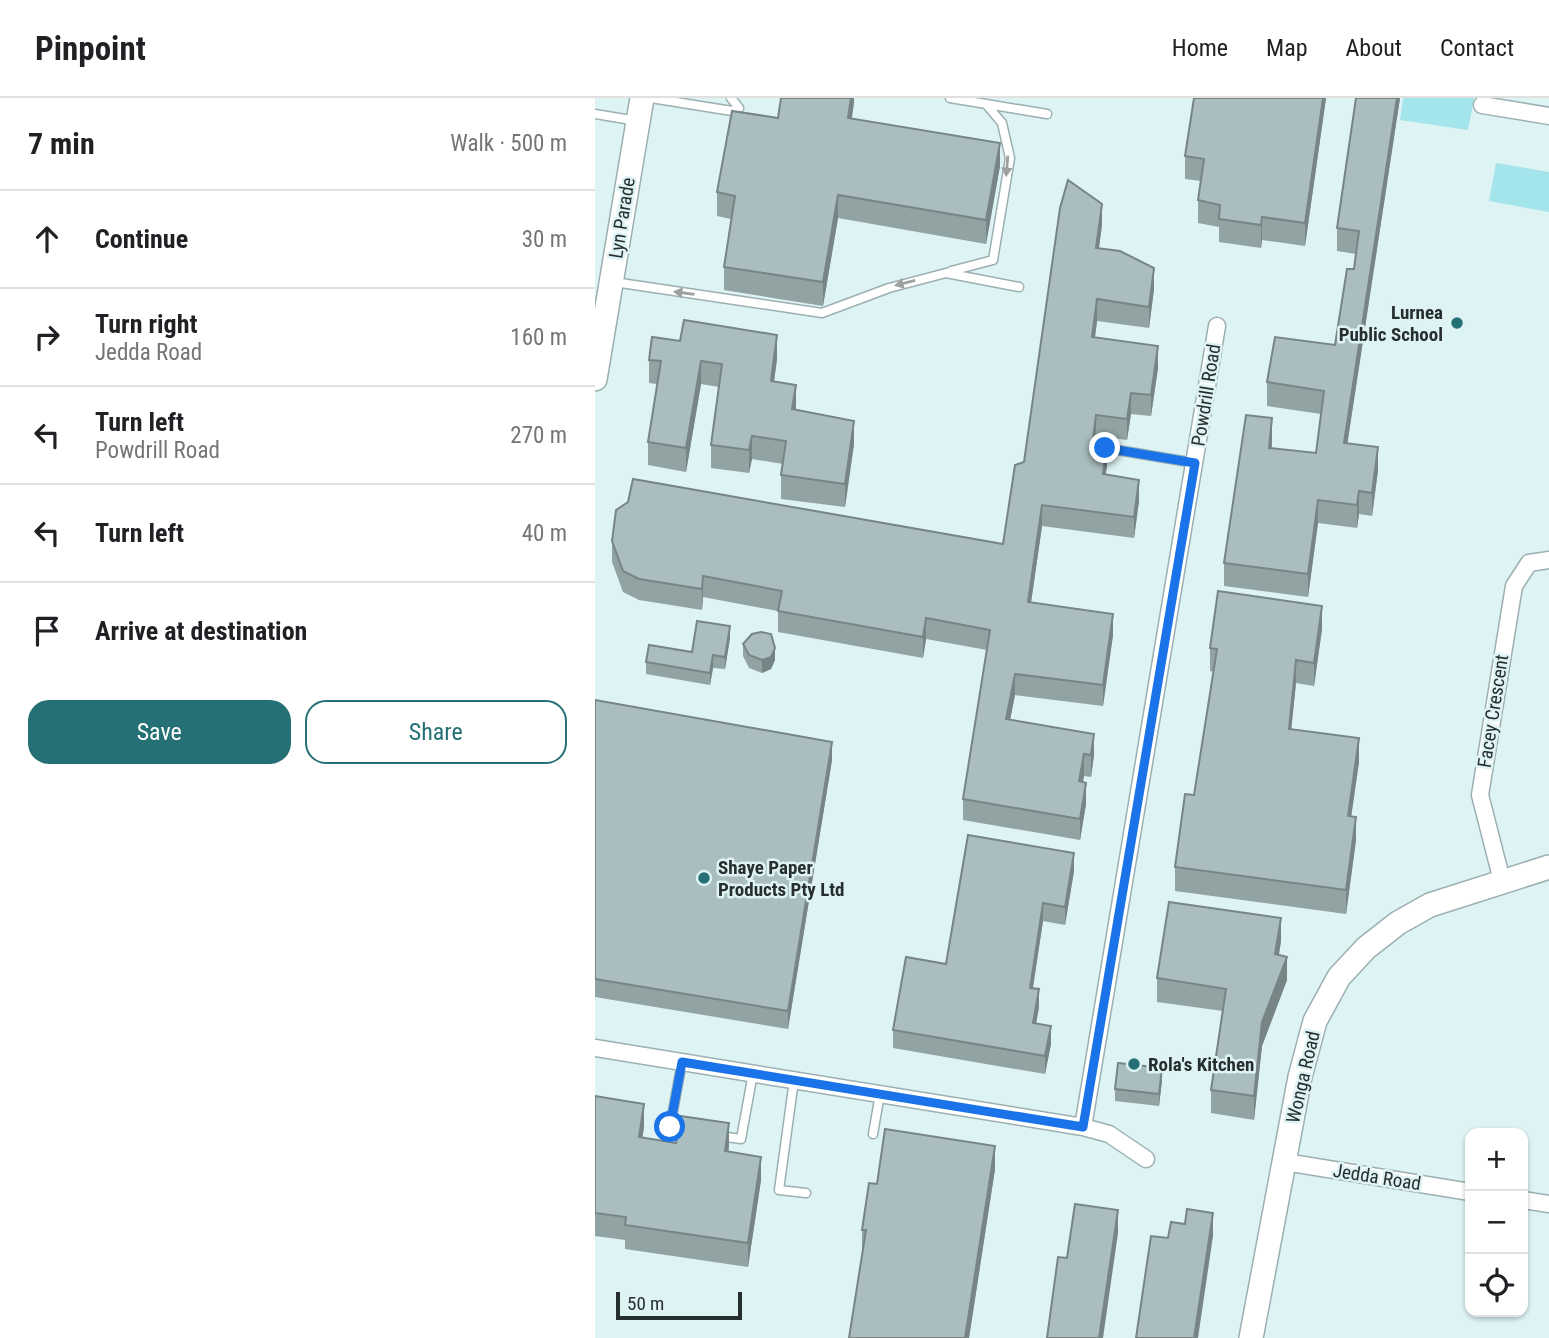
<!DOCTYPE html>
<meta charset="utf-8">
<style>
:root{--surface:#fff;--page:#f2f2f2;--text:#202124;--muted:#757577;--line:#e0e0e0;--accent:#257075}
body{margin:0;font-family:"Roboto Condensed",sans-serif;background:var(--page);color:var(--text)}
.controls{position:absolute;right:21px;bottom:21px;display:grid;overflow:hidden;border-radius:14px;box-shadow:0 2px 5px #0004}
.controls button{width:63px;height:63px;display:grid;place-items:center;padding:0;border:0;border-bottom:2px solid var(--line);background:var(--surface);color:var(--text);font:35px sans-serif}
.scale{position:absolute;left:21px;bottom:18px;width:126px;box-sizing:border-box;padding-left:7px;border:4px solid #272e2f;border-top:0;font-size:19px;line-height:24px;white-space:nowrap;color:#272e2f;-webkit-text-stroke:5px #def3f4;paint-order:stroke}
.stop{position:absolute;width:21px;height:21px;margin:-16px;border:5px solid #1a73e8;border-radius:50%;background:#fff}
.stop.end{background:#1a73e8;border-color:#fff;box-shadow:0 2px 7px #0008}
.list{margin:0;padding:0;list-style:none}
h2{display:flex;justify-content:space-between;align-items:center;height:91px;margin:0;padding:0 28px;font-size:30px}
h2 small{font-size:23px;font-weight:400;color:var(--muted)}
.list li{display:grid;grid-template-columns:46px 1fr auto;gap:21px;align-items:center;box-sizing:border-box;height:98px;padding:0 28px;border-top:2px solid var(--line)}
.list b{display:block;font-size:26px;white-space:nowrap}
.list p{margin:0;font-size:23px;white-space:nowrap;color:var(--muted)}
.list em{font-size:23px;font-style:normal;color:var(--muted)}
.actions{display:flex;gap:14px;padding:21px 28px}
.actions a{flex:1;padding:16px 0;border:2px solid var(--accent);border-radius:21px;text-align:center;font-size:24px;color:var(--accent)}
.actions .main{background:var(--accent);color:#fff}
.icon{flex:none;width:38px;height:38px;fill:none;stroke:currentColor;stroke-width:2;stroke-linecap:round;stroke-linejoin:round}
.map{position:relative;flex:none;width:954px;height:1240px;overflow:hidden}
header{display:flex;align-items:center;gap:42px;box-sizing:border-box;height:98px;padding:0 35px;background:var(--surface);border-bottom:2px solid var(--line)}
header strong{font-size:33px}
nav{display:flex;gap:38px;margin-inline-start:auto;font-size:24px}
main{display:flex}
aside{flex:1;background:var(--surface)}
.map>svg:first-child{display:block}
.park{fill:#a3e5ea}
.lines{fill:none;stroke-linecap:round;stroke-linejoin:round}
.lane-casing{stroke:#9cafb1;stroke-width:11}
.street-casing{stroke:#9cafb1;stroke-width:19}
.secondary-casing{stroke:#9cafb1;stroke-width:26}
.lane{stroke:#fff;stroke-width:8}
.street{stroke:#fff;stroke-width:16}
.secondary{stroke:#fff;stroke-width:23}
.wall{fill:#92a3a4}
.shaded-wall{fill:#778586}
.building{fill:#aabebf;stroke:#778586;stroke-width:2}
.oneway{fill:#9ea1a1}
.route{stroke:#1a73e8;stroke-width:9}
.poi-dot{fill:#257075;stroke:#def3f4;stroke-width:2.5}
.labels{text-anchor:middle;dominant-baseline:central;stroke-width:5;stroke-linejoin:round;paint-order:stroke}
.street-label{font-size:19px;fill:#272e2f;stroke:#def3f4}
.poi-label{font-size:19px;font-weight:bold;fill:#272e2f;stroke:#def3f4;text-anchor:start}
</style>
<header>
<strong>Pinpoint</strong>
<nav><a>Home</a><a>Map</a><a>About</a><a>Contact</a></nav>
</header>
<main>
<aside>
<h2>7 min<small>Walk · 500 m</small></h2>
<ul class="list">
<li><svg class="icon" aria-label="ahead" viewBox="0 0 24 24"><path d="M12 20V5M6 11l6-6 6 6"/></svg><div><b>Continue</b></div><em>30 m</em></li>
<li><svg class="icon" aria-label="right" viewBox="0 0 24 24"><path d="M7 20v-9h11M14 6l5 5-5 5"/></svg><div><b>Turn right</b><p>Jedda Road</p></div><em>160 m</em></li>
<li><svg class="icon" aria-label="left" viewBox="0 0 24 24"><path d="M17 20v-9H6M10 6l-5 5 5 5"/></svg><div><b>Turn left</b><p>Powdrill Road</p></div><em>270 m</em></li>
<li><svg class="icon" aria-label="left" viewBox="0 0 24 24"><path d="M17 20v-9H6M10 6l-5 5 5 5"/></svg><div><b>Turn left</b></div><em>40 m</em></li>
<li><svg class="icon" aria-label="arrive" viewBox="0 0 24 24"><path d="M6 21V4h12l-3 4 3 4H6"/></svg><div><b>Arrive at destination</b></div></li>
</ul>
<div class="actions"><a class="main">Save</a><a>Share</a></div>
</aside>
<div class="map">
<svg width="954" height="1240" viewBox="0 0 954 1240">
<rect width="100%" height="100%" fill="#def3f4"/>
<path class="park" d="M 808,0 L 879,0 L 873,32 L 805,22 Z
M 901,65 L 954,74 L 954,114 L 894,103 Z"/>
<g class="lines">
<defs>
<path id="lane" d="M 56,0 L 137,13 L 144,10 L 136,0
M 355,0 L 452,16
M 0,16 L 42,23
M 356,173 L 398,162 L 415,60 L 407,25 L 391,6
M 19,184 L 227,215 L 294,190 L 351,175 L 424,189
M 510,350 L 600,365
M 87,964 L 75,1029 L 92,1032
M 199,982 L 184,1092 L 211,1095
M 278,1036 L 285,996
M 125,1038 L 146,1041 L 158,975"/>
<path id="street" d="M 887,7 L 954,18
M 907,783 L 885,697 L 919,488 L 934,465 L 954,462
M 0,950 L 488,1029 L 514,1036 L 551,1061
M 488,1029 L 622,228
M 690,1064 L 875,1094
M 928,1102 L 954,1106"/>
<path id="secondary" d="M 0,281 L 47,0
M 656,1240 L 705,979 L 720,923 L 744,879 L 771,850 L 803,825 L 835,807 L 954,769"/>
</defs>
<use href="#lane" class="lane-casing"/>
<use href="#street" class="street-casing"/>
<use href="#secondary" class="secondary-casing"/>
<use href="#lane" class="lane"/>
<use href="#street" class="street"/>
<use href="#secondary" class="secondary"/>
</g>
<path class="wall" d="M 259,0 L 257,20 L 405,68 L 391,146 L 243,120 L 228,208 L 129,192 L 129,169 L 136,121 L 122,118 L 122,94 L 183,20 Z
M 731,0 L 710,148 L 667,142 L 666,150 L 624,144 L 624,129 L 603,125 L 603,102 L 606,83 L 590,81 L 590,58 Z
M 761,0 L 805,0 L 752,346 L 783,372 L 777,418 L 764,416 L 762,430 L 723,425 L 713,499 L 629,488 L 629,465 L 677,343 L 677,350 L 721,355 L 726,316 L 672,308 L 672,284 L 740,247 L 759,171 L 761,156 L 742,153 L 742,130 Z
M 507,127 L 504,150 L 559,191 L 554,230 L 502,223 L 500,240 L 563,270 L 556,318 L 536,316 L 532,342 L 501,338 L 501,342 L 512,368 L 510,377 L 544,403 L 539,440 L 447,428 L 436,505 L 518,537 L 508,608 L 420,597 L 415,622 L 499,657 L 496,679 L 489,678 L 488,684 L 491,706 L 485,742 L 368,722 L 368,701 L 392,552 L 331,541 L 328,560 L 183,534 L 183,513 L 108,499 L 107,512 L 44,502 L 28,494 L 17,464 L 17,443 L 408,446 L 429,364 Z
M 182,261 L 179,283 L 201,312 L 259,346 L 250,409 L 186,401 L 186,377 L 188,366 L 157,361 L 154,375 L 116,370 L 116,347 L 124,289 L 106,286 L 91,374 L 53,367 L 53,344 L 62,286 L 54,285 L 54,262 Z
M 727,531 L 719,588 L 701,585 L 696,631 L 764,664 L 756,718 L 761,742 L 751,816 L 580,793 L 580,769 L 599,697 L 619,574 L 615,573 L 615,550 Z
M 135,540 L 130,571 L 118,570 L 115,587 L 51,576 L 51,564 L 97,554 Z
M 148,546 L 180,562 L 176,571 L 167,575 L 154,570 L 148,558 Z
M 0,602 L 237,662 L 193,931 L 0,899 Z
M 479,773 L 470,827 L 448,823 L 438,890 L 444,909 L 441,925 L 456,946 L 450,976 L 298,950 L 298,932 L 351,866 Z
M 686,843 L 684,857 L 692,882 L 667,948 L 659,1022 L 616,1015 L 616,992 L 628,913 L 562,904 L 562,880 Z
M 567,982 L 564,1008 L 520,1003 L 520,991 Z
M 0,998 L 49,1029 L 47,1039 L 81,1045 L 134,1048 L 133,1054 L 166,1082 L 153,1169 L 30,1151 L 30,1142 L 0,1138 Z
M 400,1071 L 374,1240 L 254,1240 L 267,1155 L 267,1132 L 282,1086 Z"/>
<path class="shaded-wall" d="M 256,0 L 259,0 L 259,5 L 253,43 L 253,20 Z
M 728,0 L 731,0 L 710,148 L 710,125 Z
M 802,0 L 805,0 L 749,368 L 749,345 Z
M 405,45 L 405,68 L 391,146 L 391,122 Z
M 243,97 L 243,120 L 228,208 L 228,184 Z
M 507,106 L 507,127 L 501,171 L 501,150 Z
M 667,119 L 667,142 L 666,150 L 666,127 Z
M 559,170 L 559,191 L 554,230 L 554,209 Z
M 502,201 L 502,223 L 497,260 L 497,239 Z
M 182,237 L 182,261 L 176,306 L 176,283 Z
M 563,248 L 563,270 L 556,318 L 556,297 Z
M 106,263 L 106,286 L 91,374 L 91,350 Z
M 201,287 L 201,310 L 197,335 L 197,311 Z
M 536,295 L 536,316 L 532,342 L 532,321 Z
M 501,317 L 501,338 L 498,362 L 498,341 Z
M 677,320 L 677,343 L 674,373 L 674,350 Z
M 259,323 L 259,346 L 250,409 L 250,386 Z
M 157,338 L 157,361 L 154,375 L 154,352 Z
M 512,347 L 512,368 L 508,398 L 508,376 Z
M 783,349 L 783,372 L 777,418 L 777,395 Z
M 544,382 L 544,403 L 539,440 L 539,419 Z
M 764,393 L 764,416 L 762,430 L 762,407 Z
M 723,402 L 723,425 L 713,499 L 713,476 Z
M 447,407 L 447,428 L 433,525 L 433,504 Z
M 108,478 L 108,499 L 107,512 L 107,491 Z
M 727,508 L 727,531 L 719,588 L 719,565 Z
M 518,516 L 518,537 L 508,608 L 508,587 Z
M 331,520 L 331,541 L 328,560 L 328,539 Z
M 135,528 L 135,540 L 130,571 L 130,559 Z
M 180,550 L 180,562 L 176,571 L 167,575 L 167,562 Z
M 118,557 L 118,570 L 115,587 L 115,575 Z
M 701,562 L 701,585 L 694,654 L 694,631 Z
M 420,576 L 420,597 L 411,642 L 411,621 Z
M 499,636 L 499,657 L 496,679 L 496,657 Z
M 764,640 L 764,664 L 753,741 L 753,718 Z
M 237,644 L 237,662 L 193,931 L 193,913 Z
M 489,656 L 489,678 L 484,705 L 484,683 Z
M 491,685 L 491,706 L 485,742 L 485,721 Z
M 761,719 L 761,742 L 751,816 L 751,792 Z
M 479,755 L 479,773 L 470,827 L 470,809 Z
M 448,805 L 448,823 L 435,908 L 435,890 Z
M 686,820 L 686,843 L 680,879 L 680,856 Z
M 692,859 L 692,882 L 667,948 L 659,1022 L 659,998 L 667,924 Z
M 444,891 L 444,909 L 438,943 L 438,925 Z
M 456,928 L 456,946 L 450,976 L 450,958 Z
M 567,970 L 567,982 L 564,1008 L 564,996 Z
M 49,1006 L 49,1029 L 44,1062 L 44,1039 Z
M 134,1025 L 134,1048 L 130,1077 L 130,1053 Z
M 400,1048 L 400,1071 L 374,1240 L 370,1240 Z
M 166,1059 L 166,1082 L 153,1169 L 153,1145 Z
M 523,1112 L 523,1135 L 508,1240 L 504,1240 Z
M 618,1115 L 618,1138 L 603,1240 L 599,1240 Z"/>
<path class="building" d="M 186,0 L 256,0 L 253,20 L 405,45 L 391,122 L 243,97 L 228,184 L 129,169 L 140,98 L 122,94 L 137,13 L 183,20 Z
M 599,0 L 728,0 L 710,125 L 667,119 L 666,127 L 624,121 L 625,107 L 603,102 L 609,61 L 590,58 Z
M 761,0 L 802,0 L 749,345 L 783,349 L 777,395 L 764,393 L 762,407 L 723,402 L 713,476 L 629,465 L 651,317 L 677,320 L 674,350 L 721,355 L 729,293 L 672,284 L 680,239 L 740,247 L 752,171 L 759,171 L 764,133 L 742,130 Z
M 473,82 L 507,106 L 501,150 L 525,153 L 559,170 L 554,209 L 502,201 L 497,239 L 563,248 L 556,297 L 536,295 L 532,321 L 501,317 L 498,341 L 512,347 L 508,376 L 544,382 L 539,419 L 447,407 L 433,504 L 518,516 L 508,587 L 420,576 L 411,621 L 499,636 L 496,657 L 489,656 L 484,683 L 491,685 L 485,721 L 368,701 L 395,532 L 331,520 L 328,539 L 183,513 L 187,493 L 108,478 L 107,491 L 44,481 L 28,473 L 17,443 L 21,412 L 33,404 L 38,381 L 408,446 L 420,367 L 429,364 L 465,110 Z
M 89,222 L 182,237 L 176,283 L 201,287 L 197,311 L 259,323 L 250,386 L 186,377 L 191,343 L 157,338 L 154,352 L 116,347 L 127,266 L 106,263 L 91,350 L 53,344 L 66,263 L 54,262 L 57,239 L 85,243 Z
M 623,493 L 727,508 L 719,565 L 701,562 L 694,631 L 764,640 L 753,718 L 761,719 L 751,792 L 580,769 L 590,696 L 599,697 L 622,551 L 615,550 Z
M 102,523 L 135,528 L 130,559 L 118,557 L 115,575 L 51,564 L 54,547 L 97,554 Z
M 166,534 L 176,536 L 180,550 L 176,559 L 167,562 L 154,557 L 148,546 L 157,536 Z
M 0,602 L 237,644 L 193,913 L 0,881 Z
M 373,737 L 479,755 L 470,809 L 448,805 L 435,890 L 444,891 L 438,925 L 456,928 L 450,958 L 298,932 L 311,859 L 351,866 Z
M 574,804 L 686,820 L 680,856 L 692,859 L 667,924 L 659,998 L 616,992 L 631,891 L 562,880 Z
M 523,965 L 567,970 L 564,996 L 520,991 Z
M 0,998 L 49,1006 L 44,1039 L 81,1045 L 85,1018 L 134,1025 L 130,1053 L 166,1059 L 153,1145 L 30,1127 L 31,1119 L 0,1115 Z
M 290,1031 L 400,1048 L 370,1240 L 254,1240 L 271,1132 L 267,1132 L 274,1085 L 282,1086 Z
M 480,1106 L 523,1112 L 504,1240 L 452,1240 L 463,1159 L 472,1160 Z
M 592,1111 L 618,1115 L 599,1240 L 541,1240 L 556,1138 L 573,1140 L 576,1124 L 590,1126 Z"/>
<defs><path id="oneway-solid" d="M-6-.8H1V-3.2L6.5 0L1 3.2V.8H-6Z" transform="scale(1.75)"/></defs>
<g class="oneway">
<use href="#oneway-solid" transform="translate(412 68) rotate(95)"/>
<use href="#oneway-solid" transform="translate(310 185) rotate(166)"/>
<use href="#oneway-solid" transform="translate(89 195) rotate(-172)"/>
</g>
<g class="lines">
<path class="route" d="M 75,1029 L 87,964 L 488,1029 L 600,365 L 510,350"/>
</g>
<g class="poi-dot">
<circle cx="862" cy="225" r="7"/>
<circle cx="109" cy="780" r="7"/>
<circle cx="539" cy="966" r="7"/>
</g>
<g class="labels">
<g class="street-label">
<text transform="translate(27 120) rotate(-81)">Lyn Parade</text>
<text transform="translate(611 297) rotate(-81)">Powdrill Road</text>
<text transform="translate(898 613) rotate(-81)">Facey Crescent</text>
<text transform="translate(708 979) rotate(-77)">Wonga Road</text>
<text transform="translate(782 1079) rotate(9)">Jedda Road</text>
</g>
<g class="poi-label">
<text x="848" y="214" text-anchor="end">Lurnea<tspan x="848" dy="22">Public School</tspan></text>
<text x="123" y="769">Shaye Paper<tspan x="123" dy="22">Products Pty Ltd</tspan></text>
<text x="553" y="966">Rola's Kitchen</text>
</g>
</g>
</svg>
<div class="controls">
<button>+</button>
<button>−</button>
<button><svg class="icon" aria-label="locate" viewBox="0 0 24 24"><circle cx="12" cy="12" r="6"/><path d="M12 2v4M12 18v4M2 12h4M18 12h4"/></svg></button>
</div>
<div class="scale">50 m</div>
<div class="stop" style="left:75px;top:1029px"></div>
<div class="stop end" style="left:510px;top:350px"></div>
</div>
</main>
